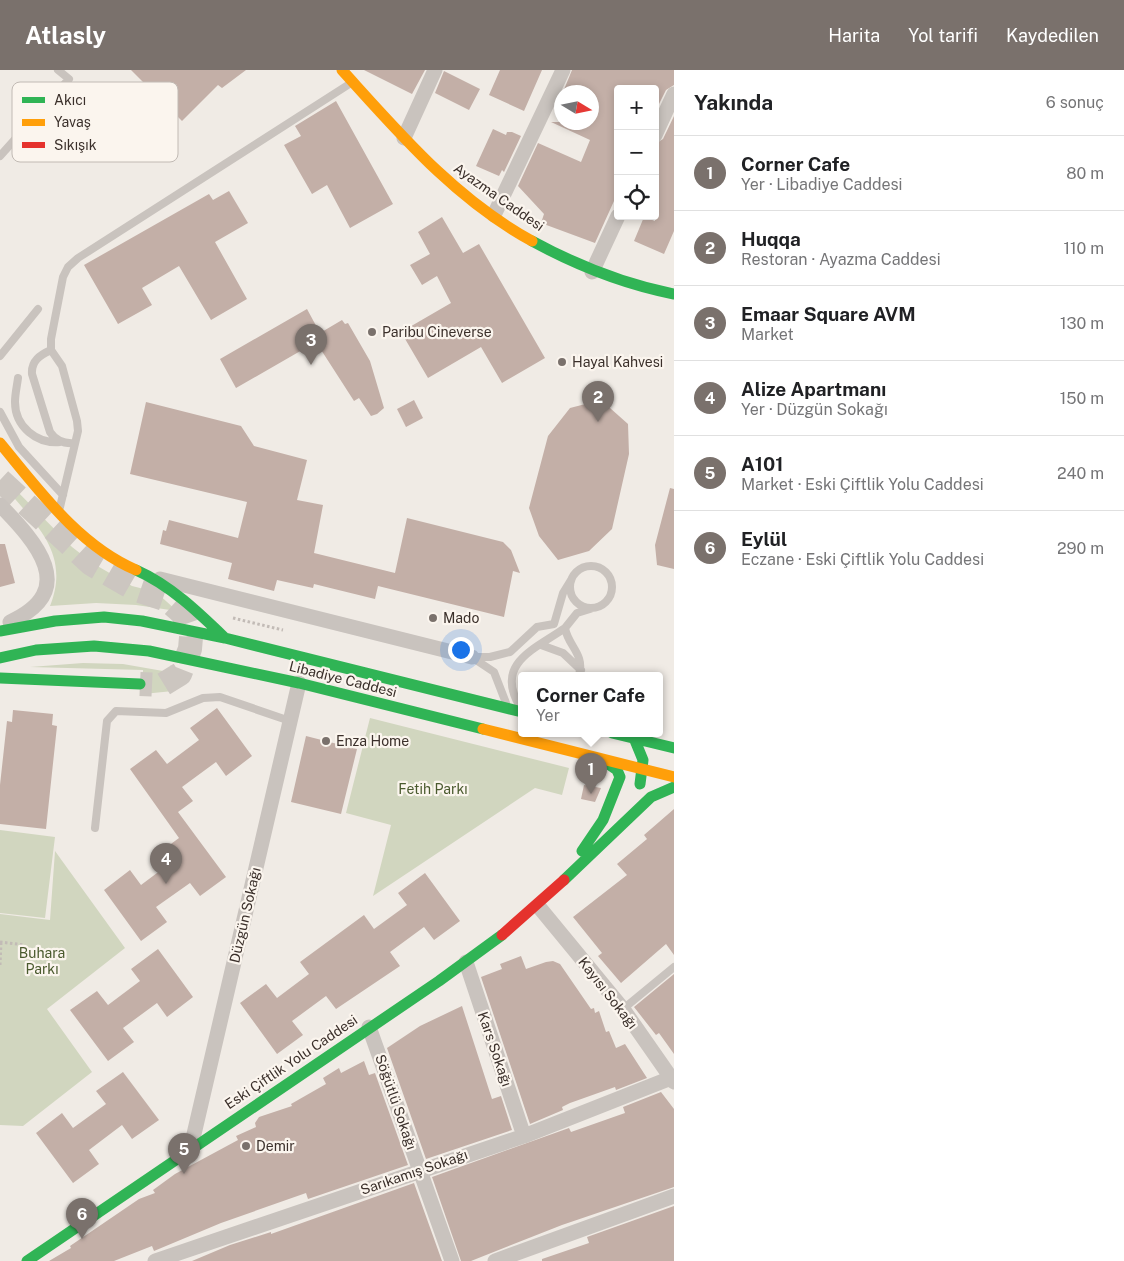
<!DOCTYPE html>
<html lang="tr">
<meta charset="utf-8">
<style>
:root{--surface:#fff;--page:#f6f6f6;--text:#202124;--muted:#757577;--line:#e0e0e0;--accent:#7a716c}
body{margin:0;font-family:"Public Sans",sans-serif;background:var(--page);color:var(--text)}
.controls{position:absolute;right:15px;top:15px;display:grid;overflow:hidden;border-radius:5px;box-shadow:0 2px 8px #0003}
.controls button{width:45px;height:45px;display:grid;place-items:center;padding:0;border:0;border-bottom:1px solid var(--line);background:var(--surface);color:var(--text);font:25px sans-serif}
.compass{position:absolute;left:554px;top:15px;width:45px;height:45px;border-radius:50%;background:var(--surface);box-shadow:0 2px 8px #0003;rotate:100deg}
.you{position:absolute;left:460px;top:579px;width:18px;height:18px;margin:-12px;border:4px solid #fff;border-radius:50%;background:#1a73e8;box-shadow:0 0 0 8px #1a73e833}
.badge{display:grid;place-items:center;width:32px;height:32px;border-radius:50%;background:var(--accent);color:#fff;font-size:16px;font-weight:700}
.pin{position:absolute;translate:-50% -41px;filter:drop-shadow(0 1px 2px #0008)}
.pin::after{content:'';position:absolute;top:26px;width:18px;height:15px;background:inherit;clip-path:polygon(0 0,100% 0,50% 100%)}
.popup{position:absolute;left:518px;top:602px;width:145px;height:65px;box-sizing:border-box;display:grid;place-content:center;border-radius:5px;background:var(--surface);filter:drop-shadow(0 1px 4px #0005);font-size:16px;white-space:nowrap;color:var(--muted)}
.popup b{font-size:19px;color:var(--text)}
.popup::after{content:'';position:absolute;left:50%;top:100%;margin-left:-10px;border:10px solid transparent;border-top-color:var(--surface)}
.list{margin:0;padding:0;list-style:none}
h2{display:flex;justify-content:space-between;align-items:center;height:65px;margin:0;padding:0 20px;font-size:21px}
h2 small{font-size:16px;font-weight:400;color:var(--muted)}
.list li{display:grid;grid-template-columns:32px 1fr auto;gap:15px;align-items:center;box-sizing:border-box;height:75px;padding:0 20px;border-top:1px solid var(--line)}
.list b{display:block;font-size:19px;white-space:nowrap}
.list p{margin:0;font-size:16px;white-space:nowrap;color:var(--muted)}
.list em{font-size:16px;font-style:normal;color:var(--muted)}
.icon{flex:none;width:28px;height:28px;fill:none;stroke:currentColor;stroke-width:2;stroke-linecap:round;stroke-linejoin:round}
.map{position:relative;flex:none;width:674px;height:1191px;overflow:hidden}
header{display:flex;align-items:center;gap:30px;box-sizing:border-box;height:70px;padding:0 25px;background:var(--accent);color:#fff}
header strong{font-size:24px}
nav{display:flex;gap:28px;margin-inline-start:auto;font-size:18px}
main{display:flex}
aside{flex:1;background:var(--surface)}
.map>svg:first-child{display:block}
.green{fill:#d1d6bf}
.building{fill:#c3afa7}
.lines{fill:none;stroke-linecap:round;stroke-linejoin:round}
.primary-tunnel{stroke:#ccc6c0;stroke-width:24;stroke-dasharray:24 12;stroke-linecap:butt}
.path{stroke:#c2bbb6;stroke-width:3;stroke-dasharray:2.5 2.5;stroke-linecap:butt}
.lane{stroke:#c9c3be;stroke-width:8}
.street{stroke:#c9c3be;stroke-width:15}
.fast{stroke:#30b455;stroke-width:11}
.slow{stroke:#ff9f0a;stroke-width:11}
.jam{stroke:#e5322d;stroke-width:11}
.poi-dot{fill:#7a716c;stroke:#fbf5ee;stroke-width:2}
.labels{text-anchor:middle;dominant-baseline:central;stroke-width:4.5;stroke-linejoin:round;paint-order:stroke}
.street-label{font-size:14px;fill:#3b302b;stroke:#fbf5ee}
.poi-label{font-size:14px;fill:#3b302b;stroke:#fbf5ee;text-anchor:start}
.park-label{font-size:14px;fill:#4a5a2e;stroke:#fbf5ee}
.key{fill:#fbf5ee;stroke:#c1bab4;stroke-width:1}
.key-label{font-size:14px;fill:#3b302b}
</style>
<header>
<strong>Atlasly</strong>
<nav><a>Harita</a><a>Yol tarifi</a><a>Kaydedilen</a></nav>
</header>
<main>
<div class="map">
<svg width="674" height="1191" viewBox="0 0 674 1191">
<rect width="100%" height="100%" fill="#f0ebe5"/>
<path class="green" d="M 9,413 L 72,477 L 94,494 L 132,516 L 156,522 L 177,541 L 136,535 L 96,533 L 50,536 C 70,486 39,457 8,421 Z
M 83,593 L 123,594 L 186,605 L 183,615 L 173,621 L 143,624 L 143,600 L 30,597 Z
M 370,648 L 569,698 L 562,725 L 535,718 L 373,826 L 391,755 L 346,743 Z
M 0,760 L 55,767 L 45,848 L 0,843 Z
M 55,781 L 125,878 L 47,939 L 92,1002 L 23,1056 L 0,1055 L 0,844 L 50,850 Z"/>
<path class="building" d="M 131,0 L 246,0 L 222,18 L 218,15 L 182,51 Z
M 364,0 L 425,0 L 412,24 Z
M 500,0 L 542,0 L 524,41 L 489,25 Z
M 572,0 L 674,0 L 674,15 L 666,20 L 655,42 L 655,19 L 618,19 L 618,132 L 614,131 L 595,173 L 541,153 L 544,144 L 518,116 L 538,73 L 581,92 L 590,70 L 551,52 L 592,52 L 592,22 L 563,22 Z
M 444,1 L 480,19 L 469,40 L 435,23 Z
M 336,31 L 393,134 L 350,158 L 327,115 L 312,124 L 284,75 L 301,66 L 295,56 Z
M 674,46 L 674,161 L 664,184 L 634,171 L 644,147 L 655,151 L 655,74 L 663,69 Z
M 493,59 L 506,65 L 507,62 L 512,62 L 521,66 L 504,102 L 502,100 L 499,106 L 476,96 Z
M 229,121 L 248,153 L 215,172 L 247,229 L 211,250 L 179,196 L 142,218 L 152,235 L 118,254 L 84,195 L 209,124 L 213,130 Z
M 442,147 L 463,183 L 479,174 L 545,288 L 502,313 L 481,277 L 428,308 L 401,262 L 451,233 L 437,206 L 422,215 L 410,195 L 430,184 L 418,162 Z
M 307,239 L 320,263 L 342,250 L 345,254 L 348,253 L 370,291 L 384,338 L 377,344 L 371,346 L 359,328 L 354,331 L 316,272 L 236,318 L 220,289 Z
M 414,330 L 423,348 L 406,357 L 397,339 Z
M 601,330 L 628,354 L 629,384 L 612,459 L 589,481 L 558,490 L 539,466 L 529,438 L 548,366 L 570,338 Z
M 146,332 L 241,356 L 254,376 L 307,390 L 297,430 L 323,435 L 314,483 L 395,503 L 407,448 L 503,472 L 511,480 L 520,503 L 513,501 L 504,547 L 378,516 L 375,529 L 314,514 L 313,518 L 277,510 L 274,521 L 228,509 L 232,493 L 160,474 L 163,460 L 166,461 L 169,450 L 238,468 L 247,432 L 130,404 Z
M 670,418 L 674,419 L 674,499 L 657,495 L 655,475 Z
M 0,474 L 5,474 L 15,513 L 0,517 Z
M 217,638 L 252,686 L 226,706 L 216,692 L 182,717 L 193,731 L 178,742 L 226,807 L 200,826 L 190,813 L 156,837 L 167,852 L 141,871 L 104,820 L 130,800 L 141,815 L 173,791 L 164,779 L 179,768 L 130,699 L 156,680 L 167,694 L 199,670 L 190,658 Z
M 13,640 L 53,644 L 52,655 L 57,656 L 46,759 L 0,754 L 0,715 L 7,651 L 12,652 Z
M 306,666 L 357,679 L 341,744 L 291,732 Z
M 584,715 L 601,718 L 595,732 L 581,729 Z
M 674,739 L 674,885 L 666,874 L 621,913 L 598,886 L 602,883 L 573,847 L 627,805 L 617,794 L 647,769 L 644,765 Z
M 425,803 L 460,851 L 434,870 L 424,857 L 390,882 L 400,896 L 336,939 L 326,926 L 292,951 L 303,965 L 277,984 L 240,933 L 266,914 L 277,928 L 309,904 L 300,892 L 364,845 L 374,859 L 407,835 L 398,823 Z
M 158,879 L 193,927 L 167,947 L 157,933 L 123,958 L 134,972 L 108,991 L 70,940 L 97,921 L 108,935 L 140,911 L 131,899 Z
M 521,886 L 526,899 L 546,892 L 553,891 L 560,894 L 591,939 L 594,938 L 595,943 L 599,941 L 606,962 L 609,961 L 616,978 L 625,974 L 647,1008 L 616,1020 L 615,1017 L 570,1033 L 562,1037 L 563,1040 L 530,1054 L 481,907 L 502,899 L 500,894 Z
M 674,904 L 674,984 L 659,963 L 656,965 L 634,937 Z
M 462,936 L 492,1029 L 501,1026 L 512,1060 L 426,1089 L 387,978 L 420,956 Z
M 364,991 L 369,1005 L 375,1003 L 408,1095 L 308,1129 L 306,1123 L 221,1153 L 154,1181 L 152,1176 L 114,1191 L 49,1191 L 71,1178 L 70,1176 L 139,1129 L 155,1123 L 153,1120 L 175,1104 L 238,1070 L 236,1066 L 256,1057 L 255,1053 L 259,1047 L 292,1036 L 291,1034 L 326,1014 L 323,1008 L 339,998 L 341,1003 Z
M 123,1002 L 159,1050 L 132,1069 L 122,1055 L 89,1080 L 99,1094 L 73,1113 L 36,1063 L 62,1043 L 73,1058 L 106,1034 L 96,1021 Z
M 661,1022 L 674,1039 L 674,1117 L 562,1155 L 471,1191 L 461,1191 L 432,1107 L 569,1058 L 571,1062 L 625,1043 L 623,1037 Z
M 414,1113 L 442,1191 L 192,1191 L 230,1175 L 271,1162 L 271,1164 Z
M 674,1136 L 674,1191 L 542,1191 L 542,1189 L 589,1173 L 587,1167 Z"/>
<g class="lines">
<path class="primary-tunnel" d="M 0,410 L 91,494 L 134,519 L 167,530 L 183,544 L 191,567 L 190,579 L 180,604 L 162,615 L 140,614"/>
<path class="path" d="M 233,548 L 283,560
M 0,872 L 25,875
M 0,895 L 1,872"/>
<path class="lane" d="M 0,86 L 69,9 L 58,0
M 51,280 C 40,285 31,291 32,304 L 50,362 C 56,371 64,374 75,373
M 0,286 L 38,239
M 18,308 C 17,316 15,324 15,332 C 15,357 37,374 60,372
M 0,342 L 19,377 L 63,425
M 60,437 L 78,361 L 77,351 L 62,296 L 51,280 L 51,269 L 63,207 L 68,197 L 78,188 L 351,13
M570 517a21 21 0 1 1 42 0a21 21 0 1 1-42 0Z
M 541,575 L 563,583 L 581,600
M 472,587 L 490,587 L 510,582 L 537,557 L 554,554 L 563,523 L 571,510
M 473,588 L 494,602 L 506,633
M 579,605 C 585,584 568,576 565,558 L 577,543 L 590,539
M 519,635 C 495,593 535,579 565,558
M 95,758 L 107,651 L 116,641 L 166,643 L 203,628 L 220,627 L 290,651
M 623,939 L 674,897"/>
<path class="street" d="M 655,65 L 674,24
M 404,68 L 435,0
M 494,145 L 563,0
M 592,202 L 618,146
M 0,435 C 36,472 80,520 10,552
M 160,509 L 472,587
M 539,837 L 623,939 L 674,1012
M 466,892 L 524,1066
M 369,957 L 452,1191
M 191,1077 L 299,613
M 155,1191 L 524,1066 L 671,1008
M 495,1191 L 674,1126"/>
<path class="fast" d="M 532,171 C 578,196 623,214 674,224
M 136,500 C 170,515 198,542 225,568
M 0,561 L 55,551 L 104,547 L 142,551 L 225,568 L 522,642
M 0,588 L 36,580 L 94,576 L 149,581 L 299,613 L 483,659
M 0,608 L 140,614
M 612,663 L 674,678
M 634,668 L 643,690 L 640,714
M 582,781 L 603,750 L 620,707 L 617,700 L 604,691
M 564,810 L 651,727 L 674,717
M 27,1191 L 439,911 L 502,865"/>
<path class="slow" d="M 342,0 C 400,64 455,129 532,171
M 0,373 C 39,420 78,475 136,500
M 483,659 L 674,707"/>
<path class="jam" d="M 502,865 L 564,810"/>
</g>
<g class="poi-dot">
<circle cx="372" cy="262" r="5"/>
<circle cx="562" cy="292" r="5"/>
<circle cx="433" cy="548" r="5"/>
<circle cx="326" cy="671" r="5"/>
<circle cx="246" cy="1076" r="5"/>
</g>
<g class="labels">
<g class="street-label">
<text transform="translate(499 127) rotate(35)">Ayazma Caddesi</text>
<text transform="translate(343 609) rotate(14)">Libadiye Caddesi</text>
<text transform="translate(245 845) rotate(-77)">Düzgün Sokağı</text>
<text transform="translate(608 923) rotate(52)">Kayısı Sokağı</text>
<text transform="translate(495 979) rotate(71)">Kars Sokağı</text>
<text transform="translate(291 992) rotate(-34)">Eski Çiftlik Yolu Caddesi</text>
<text transform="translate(396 1032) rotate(71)">Söğütlü Sokağı</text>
<text transform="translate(414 1102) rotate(-19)">Sarıkamış Sokağı</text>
</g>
<g class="poi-label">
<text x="382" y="262">Paribu Cineverse</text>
<text x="572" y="292">Hayal Kahvesi</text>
<text x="443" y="548">Mado</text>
<text x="336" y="671">Enza Home</text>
<text x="256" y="1076">Demir</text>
</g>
<g class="park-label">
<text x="433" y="719">Fetih Parkı</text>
<text x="42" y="883">Buhara<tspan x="42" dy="16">Parkı</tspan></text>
</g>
</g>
<rect x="12" y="12" width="166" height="80" rx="8" class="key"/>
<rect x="22" y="27" width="23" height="6" fill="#30b455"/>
<rect x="22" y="49" width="23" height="7" fill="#ff9f0a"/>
<rect x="22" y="72" width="23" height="6" fill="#e5322d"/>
<g class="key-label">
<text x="54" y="35">Akıcı</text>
<text x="54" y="57">Yavaş</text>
<text x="54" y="80">Sıkışık</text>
</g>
</svg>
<div class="controls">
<button>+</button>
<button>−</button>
<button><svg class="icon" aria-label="locate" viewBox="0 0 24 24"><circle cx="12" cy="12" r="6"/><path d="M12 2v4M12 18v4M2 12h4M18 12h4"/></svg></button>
</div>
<svg class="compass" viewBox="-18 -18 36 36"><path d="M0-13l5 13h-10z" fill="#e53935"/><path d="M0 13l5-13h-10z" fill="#757577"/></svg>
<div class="you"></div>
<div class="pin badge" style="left:591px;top:724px">1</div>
<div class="popup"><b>Corner Cafe</b>Yer</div>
<div class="pin badge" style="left:598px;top:352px">2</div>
<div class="pin badge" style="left:311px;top:295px">3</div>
<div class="pin badge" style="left:166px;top:814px">4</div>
<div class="pin badge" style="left:184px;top:1104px">5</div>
<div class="pin badge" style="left:82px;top:1169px">6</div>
</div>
<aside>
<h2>Yakında<small>6 sonuç</small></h2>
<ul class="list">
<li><span class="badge">1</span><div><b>Corner Cafe</b><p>Yer · Libadiye Caddesi</p></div><em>80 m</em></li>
<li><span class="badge">2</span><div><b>Huqqa</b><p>Restoran · Ayazma Caddesi</p></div><em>110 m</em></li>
<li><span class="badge">3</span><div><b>Emaar Square AVM</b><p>Market</p></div><em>130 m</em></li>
<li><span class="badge">4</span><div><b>Alize Apartmanı</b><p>Yer · Düzgün Sokağı</p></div><em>150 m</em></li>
<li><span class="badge">5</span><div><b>A101</b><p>Market · Eski Çiftlik Yolu Caddesi</p></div><em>240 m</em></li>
<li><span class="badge">6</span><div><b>Eylül</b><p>Eczane · Eski Çiftlik Yolu Caddesi</p></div><em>290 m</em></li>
</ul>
</aside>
</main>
